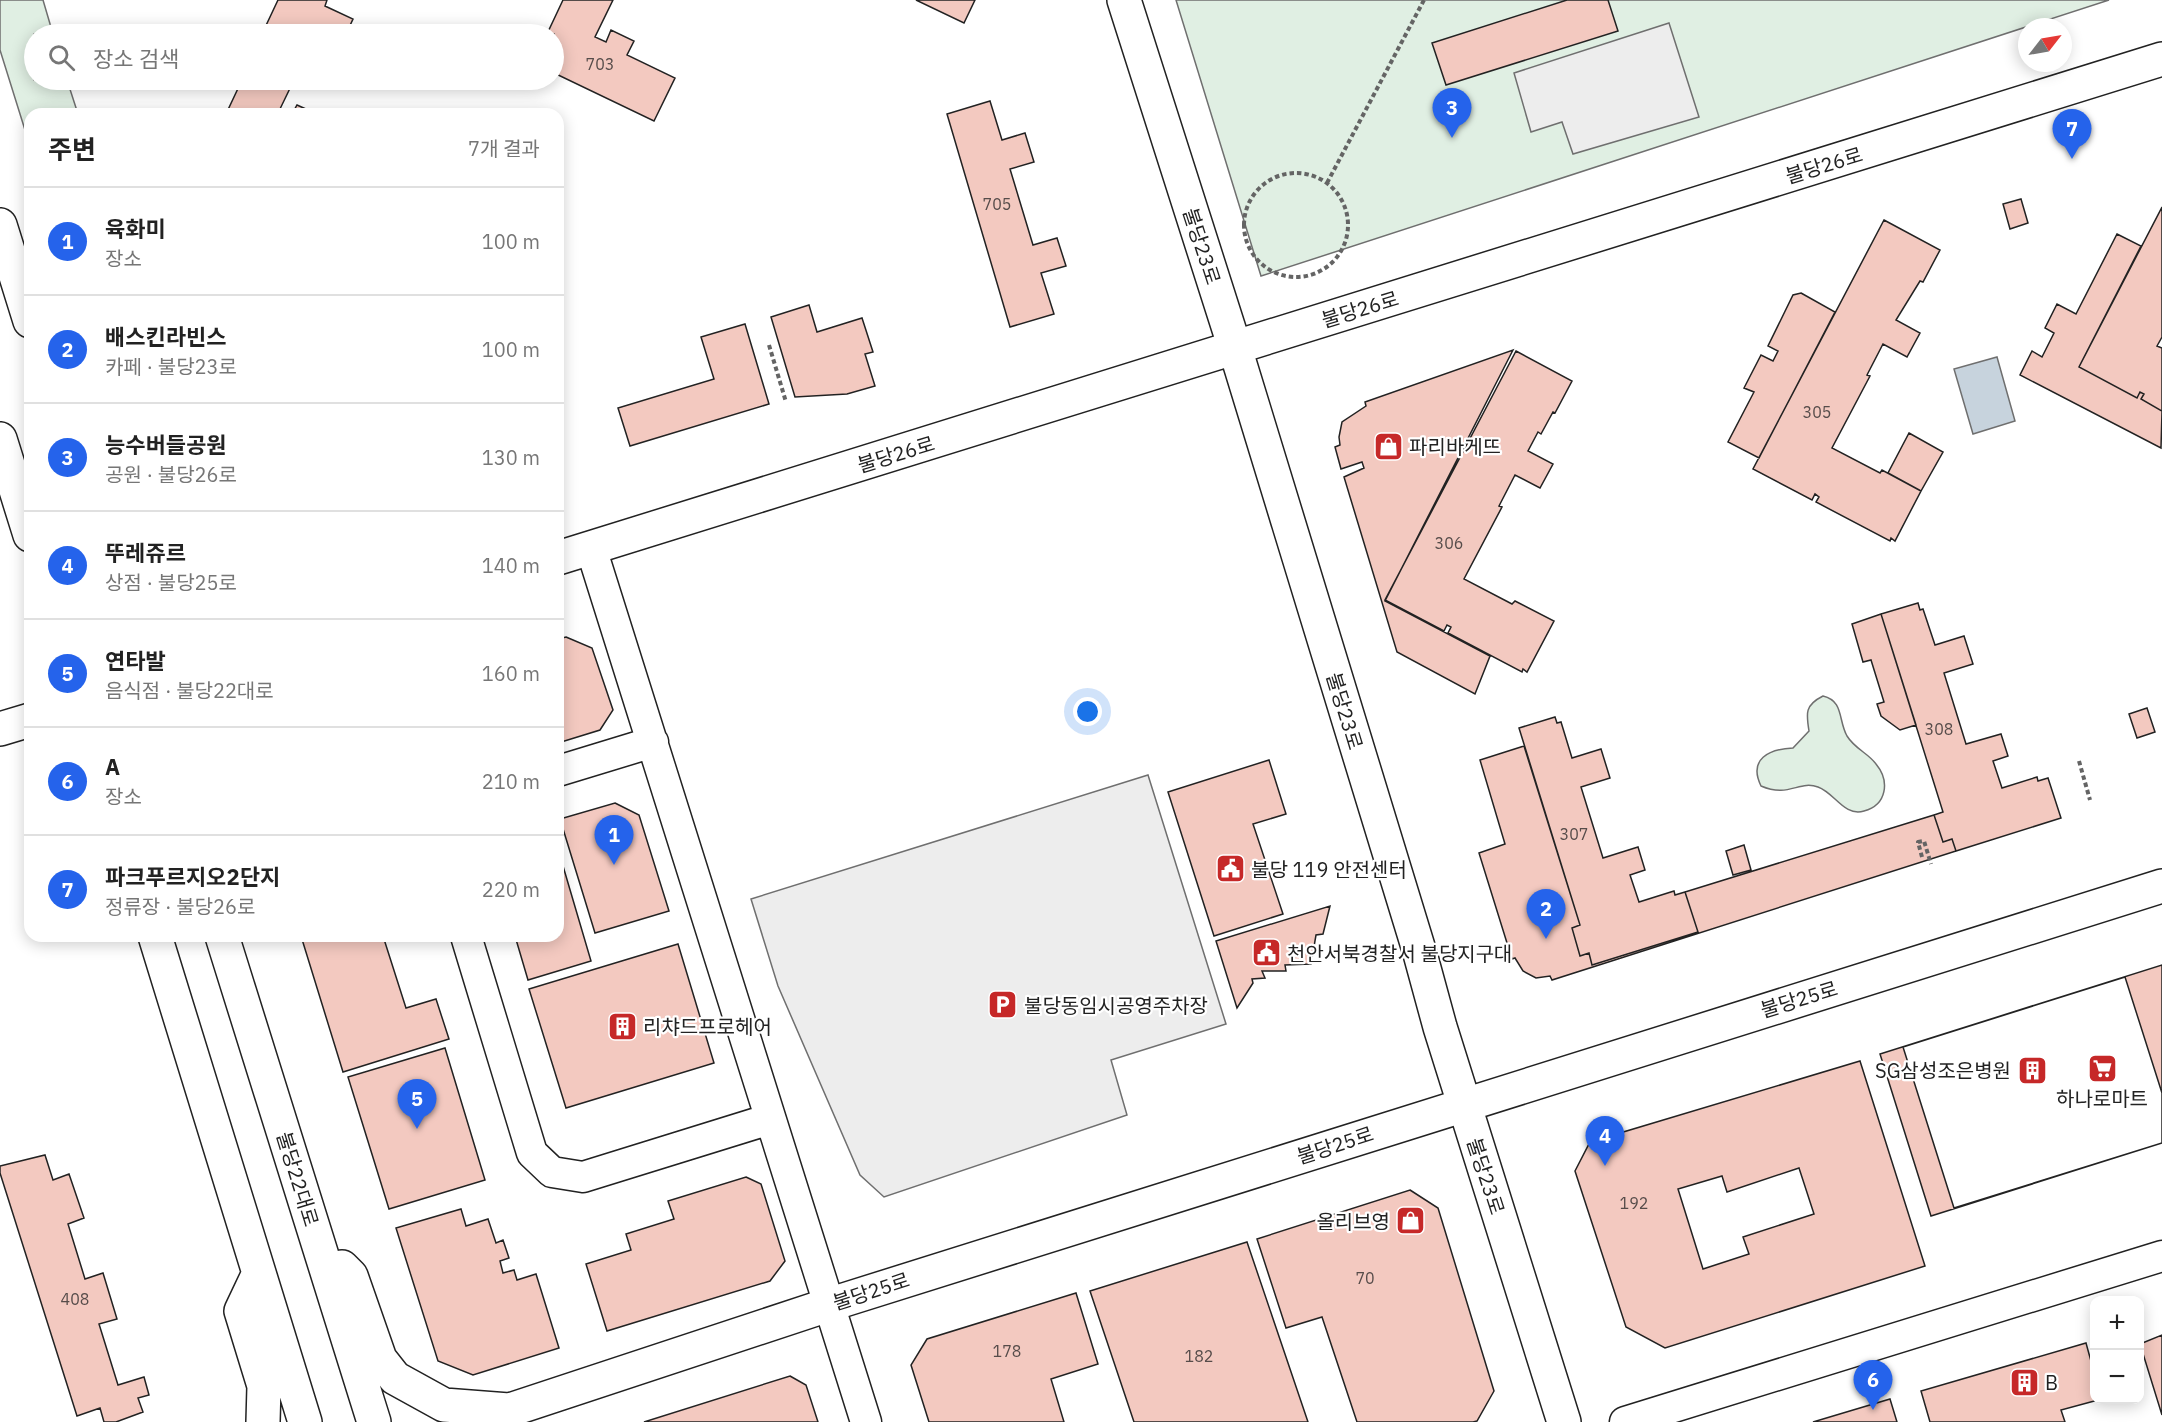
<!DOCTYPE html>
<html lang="ko">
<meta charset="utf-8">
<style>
:root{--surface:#fff;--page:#f2f2f2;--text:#222;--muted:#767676;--line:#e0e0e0;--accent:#2563eb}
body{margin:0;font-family:"IBM Plex Sans","Noto Sans KR",sans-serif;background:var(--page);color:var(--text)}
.controls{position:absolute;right:18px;bottom:18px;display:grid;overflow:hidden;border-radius:12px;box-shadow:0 3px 15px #0003}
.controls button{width:54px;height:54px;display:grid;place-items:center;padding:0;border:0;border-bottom:2px solid var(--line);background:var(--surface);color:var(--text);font:30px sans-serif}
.compass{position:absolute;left:2018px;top:18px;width:54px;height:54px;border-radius:50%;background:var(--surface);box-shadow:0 3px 15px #0003;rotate:59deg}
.you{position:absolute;left:1088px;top:712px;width:21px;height:21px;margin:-15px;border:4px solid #fff;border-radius:50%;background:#1a73e8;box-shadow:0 0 0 9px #1a73e833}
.badge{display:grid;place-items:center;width:39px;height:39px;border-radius:50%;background:var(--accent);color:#fff;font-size:20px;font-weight:700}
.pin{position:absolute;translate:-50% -50px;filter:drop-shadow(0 2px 3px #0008)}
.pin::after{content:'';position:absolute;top:32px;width:21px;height:18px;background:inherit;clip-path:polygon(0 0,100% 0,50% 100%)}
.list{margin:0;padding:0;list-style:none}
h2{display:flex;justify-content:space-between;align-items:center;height:78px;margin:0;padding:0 24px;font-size:26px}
h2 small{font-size:20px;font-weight:400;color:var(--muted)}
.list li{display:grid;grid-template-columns:39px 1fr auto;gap:18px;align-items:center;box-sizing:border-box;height:108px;padding:0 24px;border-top:2px solid var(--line)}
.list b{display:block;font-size:22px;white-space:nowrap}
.list p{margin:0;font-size:20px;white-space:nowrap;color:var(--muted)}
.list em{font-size:20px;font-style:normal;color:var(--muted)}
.icon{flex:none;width:33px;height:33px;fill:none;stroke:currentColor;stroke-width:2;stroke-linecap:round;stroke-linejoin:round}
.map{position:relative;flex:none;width:2162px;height:1422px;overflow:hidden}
.search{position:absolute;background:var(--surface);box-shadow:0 3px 15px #0003;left:24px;top:24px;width:540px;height:66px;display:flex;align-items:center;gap:15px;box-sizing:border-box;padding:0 21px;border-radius:33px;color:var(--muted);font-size:22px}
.panel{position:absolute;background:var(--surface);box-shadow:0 3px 15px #0003;left:24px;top:108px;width:540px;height:834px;border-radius:18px}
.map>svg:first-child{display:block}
.green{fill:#e0efe3;stroke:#6f6f6f;stroke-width:1.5}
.parking{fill:#ededed;stroke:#6f6f6f;stroke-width:1.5}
.water{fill:#c7d3dd;stroke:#6f6f6f;stroke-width:1.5}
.building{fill:#f3c9c0;stroke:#222;stroke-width:1.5;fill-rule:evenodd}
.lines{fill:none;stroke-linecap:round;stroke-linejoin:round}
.street-casing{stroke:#222;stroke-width:33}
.secondary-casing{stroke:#222;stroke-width:36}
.path{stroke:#646464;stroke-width:4;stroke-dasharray:4.5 3;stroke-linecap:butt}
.street{stroke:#fff;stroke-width:30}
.secondary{stroke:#fff;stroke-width:33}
.labels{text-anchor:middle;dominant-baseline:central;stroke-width:4.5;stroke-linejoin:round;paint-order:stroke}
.number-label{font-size:16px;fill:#564c4a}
.street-label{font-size:20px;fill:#222;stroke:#fff}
.poi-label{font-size:20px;fill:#222;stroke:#fff;text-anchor:start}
</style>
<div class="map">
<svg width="2162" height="1422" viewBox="0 0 2162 1422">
<rect width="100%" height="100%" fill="#fff"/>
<path class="green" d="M 0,0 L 43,0 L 53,34 L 34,34 L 34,80 L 67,80 L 78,114 L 30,114 L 30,146 L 0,50 Z
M 1176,0 L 2109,0 L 1261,276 Z
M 1823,696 C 1844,701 1838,720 1847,736 C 1855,749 1868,753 1876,764 C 1890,781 1887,805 1864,811 C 1844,817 1835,793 1818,787 C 1799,780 1789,798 1761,786 C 1748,759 1769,749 1793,748 L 1809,731 C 1806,713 1805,705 1823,696 Z"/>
<path class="parking" d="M 1669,23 L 1699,117 L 1573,154 L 1562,122 L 1531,132 L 1514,73 Z
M 1148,775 L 1226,1024 L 1111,1060 L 1127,1115 L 884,1197 L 860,1175 L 778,986 L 751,899 Z"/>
<path class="water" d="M 1997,357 L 2015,421 L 1973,434 L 1954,369 Z"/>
<path class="building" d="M 278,0 L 327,0 L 325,6 L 353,19 L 346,34 L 262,34 Z
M 563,0 L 613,0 L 595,37 L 606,42 L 611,30 L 634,41 L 627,55 L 675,78 L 654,121 L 554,73 L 554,34 L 547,34 Z
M 916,0 L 975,0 L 964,23 Z
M 1567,0 L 1608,0 L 1618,31 L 1446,85 L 1432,43 Z
M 242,80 L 294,80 L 279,111 L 286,114 L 226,114 Z
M 990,101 L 1002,140 L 1025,133 L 1034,162 L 1010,169 L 1033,245 L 1057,238 L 1066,266 L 1041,273 L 1054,314 L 1010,327 L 947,114 Z
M 297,105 L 317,114 L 292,114 Z
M 2021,199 L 2028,223 L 2010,229 L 2003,204 Z
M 2162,207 L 2162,337 L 2157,346 L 2162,348 L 2162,411 L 2141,399 L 2144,394 L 2140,392 L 2137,398 L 2079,367 Z
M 1884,220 L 1940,250 L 1923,282 L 1920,281 L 1896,320 L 1920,333 L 1907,357 L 1883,344 L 1867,375 L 1870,376 L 1832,448 L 1880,473 L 1882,470 L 1921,491 L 1895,541 L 1891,538 L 1890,541 L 1816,502 L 1819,497 L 1815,494 L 1812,500 L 1753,469 Z
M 2117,234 L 2141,246 L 2079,367 L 2137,398 L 2140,392 L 2144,394 L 2141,399 L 2162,411 L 2161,448 L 2020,375 L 2032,351 L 2042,357 L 2054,333 L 2045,328 L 2057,304 L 2076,314 Z
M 1801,293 L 1835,312 L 1759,458 L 1728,442 L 1754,392 L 1744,388 L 1761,355 L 1773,361 L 1778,351 L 1768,346 L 1793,295 Z
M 809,305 L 817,332 L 862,318 L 873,352 L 865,354 L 875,386 L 847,394 L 795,397 L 771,317 Z
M 745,324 L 769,404 L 630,446 L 618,408 L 714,379 L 701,337 Z
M 1513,350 L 1385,601 L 1490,656 L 1475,694 L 1397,652 L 1344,477 L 1364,468 L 1362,462 L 1341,469 L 1335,447 L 1340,445 L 1339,437 L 1342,422 L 1366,406 L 1365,402 Z
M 1516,351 L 1572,381 L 1555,413 L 1553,412 L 1541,434 L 1538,432 L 1528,451 L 1553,464 L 1540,488 L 1515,475 L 1499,506 L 1502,507 L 1464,579 L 1512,604 L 1515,601 L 1554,621 L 1527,672 L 1523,669 L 1522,672 L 1448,633 L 1451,627 L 1447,625 L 1444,631 L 1385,600 Z
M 1909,433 L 1943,452 L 1921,491 L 1888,473 Z
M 1918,603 L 1920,610 L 1923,609 L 1935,645 L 1964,636 L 1973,664 L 1944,673 L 1966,744 L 2001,734 L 2008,756 L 1993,761 L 2002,788 L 2037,777 L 2038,781 L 2048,778 L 2061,818 L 1956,851 L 1952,839 L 1943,842 L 1934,815 L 1943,812 L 1881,614 Z
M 1881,614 L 1916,725 L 1900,730 L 1881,716 L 1877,704 L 1884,702 L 1871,660 L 1863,662 L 1852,624 Z
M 566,637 L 592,648 L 613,710 L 600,730 L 558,743 L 558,639 Z
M 2147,708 L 2155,732 L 2137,738 L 2129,714 Z
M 1555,717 L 1557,723 L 1561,722 L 1572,758 L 1601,749 L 1610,778 L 1581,787 L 1603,858 L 1638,847 L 1645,870 L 1630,875 L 1639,902 L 1674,891 L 1675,895 L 1685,892 L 1698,932 L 1592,965 L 1589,953 L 1580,956 L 1572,928 L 1580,925 L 1519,728 Z
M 1524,746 L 1580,925 L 1572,928 L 1580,956 L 1589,953 L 1592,965 L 1698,932 L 1685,892 L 1934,815 L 1943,842 L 1952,839 L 1956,851 L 1552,980 L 1550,976 L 1536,978 L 1523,971 L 1515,958 L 1512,959 L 1479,853 L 1505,844 L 1480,760 Z
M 1269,760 L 1286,814 L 1253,824 L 1283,914 L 1214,936 L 1168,792 Z
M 615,803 L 639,815 L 669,911 L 595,933 L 560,819 Z
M 1744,845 L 1751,870 L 1733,875 L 1726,851 Z
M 558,849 L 591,961 L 528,980 L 515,936 L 558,936 Z
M 1330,906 L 1323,934 L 1316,935 L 1311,964 L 1285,965 L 1286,971 L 1262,971 L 1265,978 L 1252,979 L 1253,983 L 1237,1008 L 1216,941 Z
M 301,936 L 383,936 L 406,1008 L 436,999 L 449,1039 L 343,1072 Z
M 678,944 L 714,1063 L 566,1108 L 529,989 Z
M 2162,965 L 2162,1143 L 1931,1216 L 1880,1054 Z
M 2125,977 L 2162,1093 L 2162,1143 L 1954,1208 L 1903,1047 Z
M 445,1048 L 485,1180 L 389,1209 L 348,1077 Z
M 1860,1061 L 1925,1266 L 1665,1348 L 1626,1327 L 1575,1171 L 1590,1142 ZM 1799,1168 L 1814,1214 L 1743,1237 L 1749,1254 L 1703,1269 L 1678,1189 L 1722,1176 L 1727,1192 Z
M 45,1155 L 53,1180 L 69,1174 L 84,1218 L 68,1224 L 85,1279 L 103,1273 L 117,1319 L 99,1324 L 118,1385 L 144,1377 L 149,1395 L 138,1398 L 143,1412 L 116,1422 L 104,1422 L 100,1408 L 77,1416 L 0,1173 L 0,1166 Z
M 746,1177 L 761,1184 L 785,1261 L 770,1281 L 607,1331 L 586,1264 L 631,1250 L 626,1234 L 674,1219 L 668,1201 Z
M 1410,1190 L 1438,1208 L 1494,1391 L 1477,1421 L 1473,1422 L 1357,1422 L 1322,1317 L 1286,1328 L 1257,1239 Z
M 461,1209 L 466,1226 L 488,1219 L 496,1243 L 503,1240 L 509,1258 L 500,1261 L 503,1273 L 514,1270 L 517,1280 L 536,1274 L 559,1348 L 473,1375 L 438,1361 L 396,1228 Z
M 1247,1242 L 1308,1422 L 1134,1422 L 1090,1291 Z
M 1076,1293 L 1098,1364 L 1051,1379 L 1064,1422 L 929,1422 L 911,1365 L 927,1339 Z
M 2162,1335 L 2162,1415 L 2140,1344 Z
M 2086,1343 L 2094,1372 L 2094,1400 L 2098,1400 L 2061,1410 L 2065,1422 L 1930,1422 L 1921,1391 Z
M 790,1376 L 806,1385 L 818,1422 L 644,1422 Z
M 1890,1399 L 1897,1422 L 1813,1422 Z"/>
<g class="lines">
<defs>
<path id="street" d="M 591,548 L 866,1422
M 558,771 L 653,742
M 466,936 L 532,1153 L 552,1172 L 583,1177 L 770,1119
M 1625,1422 L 2162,1256"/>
<path id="secondary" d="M 1124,0 L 1235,348 L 1419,950 L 1440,1027 L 1564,1422
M 0,225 L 30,321
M 0,439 L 30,535
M 558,558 L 2162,59
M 0,729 L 30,720
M 155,936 L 305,1422
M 222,936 L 374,1422
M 342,1267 L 351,1276 L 380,1359 L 395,1378 L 444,1405 L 510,1410
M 259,1273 L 241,1311 L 264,1386 L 263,1422
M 489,1422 L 510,1410 L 828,1305 L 2162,886"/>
</defs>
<use href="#street" class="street-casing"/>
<use href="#secondary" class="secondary-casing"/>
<path class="path" d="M1244 225a52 52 0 1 1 104 0a52 52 0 1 1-104 0Z
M 1327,183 L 1424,0
M 769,345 L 786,402
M 2079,761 L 2090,800
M 1922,857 L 1918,842 L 1924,841 L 1931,864"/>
<use href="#street" class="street"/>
<use href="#secondary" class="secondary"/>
</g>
<defs>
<symbol id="shop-square" viewBox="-11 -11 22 22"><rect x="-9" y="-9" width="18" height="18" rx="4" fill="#c62828" stroke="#fff"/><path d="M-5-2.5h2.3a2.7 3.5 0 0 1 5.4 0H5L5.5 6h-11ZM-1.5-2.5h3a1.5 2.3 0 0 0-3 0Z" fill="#fff"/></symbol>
<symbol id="civic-square" viewBox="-11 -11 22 22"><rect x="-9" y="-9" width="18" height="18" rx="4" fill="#c62828" stroke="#fff"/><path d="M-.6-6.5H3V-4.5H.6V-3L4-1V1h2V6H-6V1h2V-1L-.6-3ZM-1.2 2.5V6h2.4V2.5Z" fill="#fff"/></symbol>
<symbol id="parking-square" viewBox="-11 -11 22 22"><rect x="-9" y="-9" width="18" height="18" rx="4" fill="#c62828" stroke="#fff"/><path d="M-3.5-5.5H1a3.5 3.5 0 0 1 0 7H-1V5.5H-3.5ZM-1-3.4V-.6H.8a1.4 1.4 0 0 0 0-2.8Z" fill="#fff"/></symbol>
<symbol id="building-square" viewBox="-11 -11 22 22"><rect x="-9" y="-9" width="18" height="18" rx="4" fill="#c62828" stroke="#fff"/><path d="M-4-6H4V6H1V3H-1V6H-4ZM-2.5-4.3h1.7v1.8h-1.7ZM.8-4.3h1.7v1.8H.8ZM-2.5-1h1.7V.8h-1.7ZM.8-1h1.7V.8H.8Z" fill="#fff"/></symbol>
<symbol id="supermarket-square" viewBox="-11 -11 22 22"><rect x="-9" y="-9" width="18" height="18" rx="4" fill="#c62828" stroke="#fff"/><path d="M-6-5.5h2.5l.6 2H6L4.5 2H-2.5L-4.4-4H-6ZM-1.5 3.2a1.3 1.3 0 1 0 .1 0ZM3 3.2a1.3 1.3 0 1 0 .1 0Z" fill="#fff"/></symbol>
</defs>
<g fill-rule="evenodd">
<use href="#shop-square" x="1372" y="430" width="33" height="33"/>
<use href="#civic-square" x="1214" y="852" width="33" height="33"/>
<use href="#civic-square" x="1250" y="936" width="33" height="33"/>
<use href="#parking-square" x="986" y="988" width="33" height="33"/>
<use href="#building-square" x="606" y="1010" width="33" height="33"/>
<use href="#supermarket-square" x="2086" y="1052" width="33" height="33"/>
<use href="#building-square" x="2016" y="1054" width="33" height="33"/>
<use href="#shop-square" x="1394" y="1204" width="33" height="33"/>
<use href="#building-square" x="2008" y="1366" width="33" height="33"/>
</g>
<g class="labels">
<g class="number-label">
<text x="600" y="64">703</text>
<text x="997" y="204">705</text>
<text x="1817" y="412">305</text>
<text x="1449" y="543">306</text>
<text x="1939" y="729">308</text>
<text x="1574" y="834">307</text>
<text x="1634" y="1203">192</text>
<text x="1365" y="1278">70</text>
<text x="75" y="1299">408</text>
<text x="1007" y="1351">178</text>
<text x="1199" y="1356">182</text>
</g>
<g class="street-label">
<text transform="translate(1824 165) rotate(-17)">불당26로</text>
<text transform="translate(1202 246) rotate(72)">불당23로</text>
<text transform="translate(1360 309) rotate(-17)">불당26로</text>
<text transform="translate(896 454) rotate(-17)">불당26로</text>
<text transform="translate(1345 711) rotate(73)">불당23로</text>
<text transform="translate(1799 999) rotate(-17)">불당25로</text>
<text transform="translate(1335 1145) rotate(-18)">불당25로</text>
<text transform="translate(1486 1176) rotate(72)">불당23로</text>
<text transform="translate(298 1179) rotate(73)">불당22대로</text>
<text transform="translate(871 1291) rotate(-18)">불당25로</text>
</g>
<g class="poi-label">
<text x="1409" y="446">파리바게뜨</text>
<text x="1251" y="869">불당 119 안전센터</text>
<text x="1287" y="953">천안서북경찰서 불당지구대</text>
<text x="1024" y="1005">불당동임시공영주차장</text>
<text x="643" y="1026">리챠드프로헤어</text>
<text x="2011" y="1070" text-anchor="end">SG삼성조은병원</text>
<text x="2102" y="1098" text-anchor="middle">하나로마트</text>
<text x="1390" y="1221" text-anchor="end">올리브영</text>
<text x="2045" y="1382">B</text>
</g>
</g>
</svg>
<div class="controls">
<button>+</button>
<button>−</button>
</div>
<svg class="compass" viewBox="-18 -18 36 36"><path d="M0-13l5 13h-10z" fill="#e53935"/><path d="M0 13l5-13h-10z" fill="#767676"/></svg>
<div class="you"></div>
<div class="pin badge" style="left:614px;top:865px">1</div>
<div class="pin badge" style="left:1546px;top:939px">2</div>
<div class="pin badge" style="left:1452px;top:138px">3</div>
<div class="pin badge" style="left:1605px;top:1166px">4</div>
<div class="pin badge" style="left:417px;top:1129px">5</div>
<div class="pin badge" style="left:1873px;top:1410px">6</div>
<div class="pin badge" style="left:2072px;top:159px">7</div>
<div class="search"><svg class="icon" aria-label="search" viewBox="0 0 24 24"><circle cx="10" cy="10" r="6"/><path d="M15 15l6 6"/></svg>장소 검색</div>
<section class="panel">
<h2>주변<small>7개 결과</small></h2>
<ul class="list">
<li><span class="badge">1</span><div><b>육화미</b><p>장소</p></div><em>100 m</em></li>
<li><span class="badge">2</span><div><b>배스킨라빈스</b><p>카페 · 불당23로</p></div><em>100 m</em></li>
<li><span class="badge">3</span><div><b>능수버들공원</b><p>공원 · 불당26로</p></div><em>130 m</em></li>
<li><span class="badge">4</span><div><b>뚜레쥬르</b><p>상점 · 불당25로</p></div><em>140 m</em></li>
<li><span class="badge">5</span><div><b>연타발</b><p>음식점 · 불당22대로</p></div><em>160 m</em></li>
<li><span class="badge">6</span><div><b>A</b><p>장소</p></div><em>210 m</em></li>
<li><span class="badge">7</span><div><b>파크푸르지오2단지</b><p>정류장 · 불당26로</p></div><em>220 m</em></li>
</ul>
</section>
</div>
